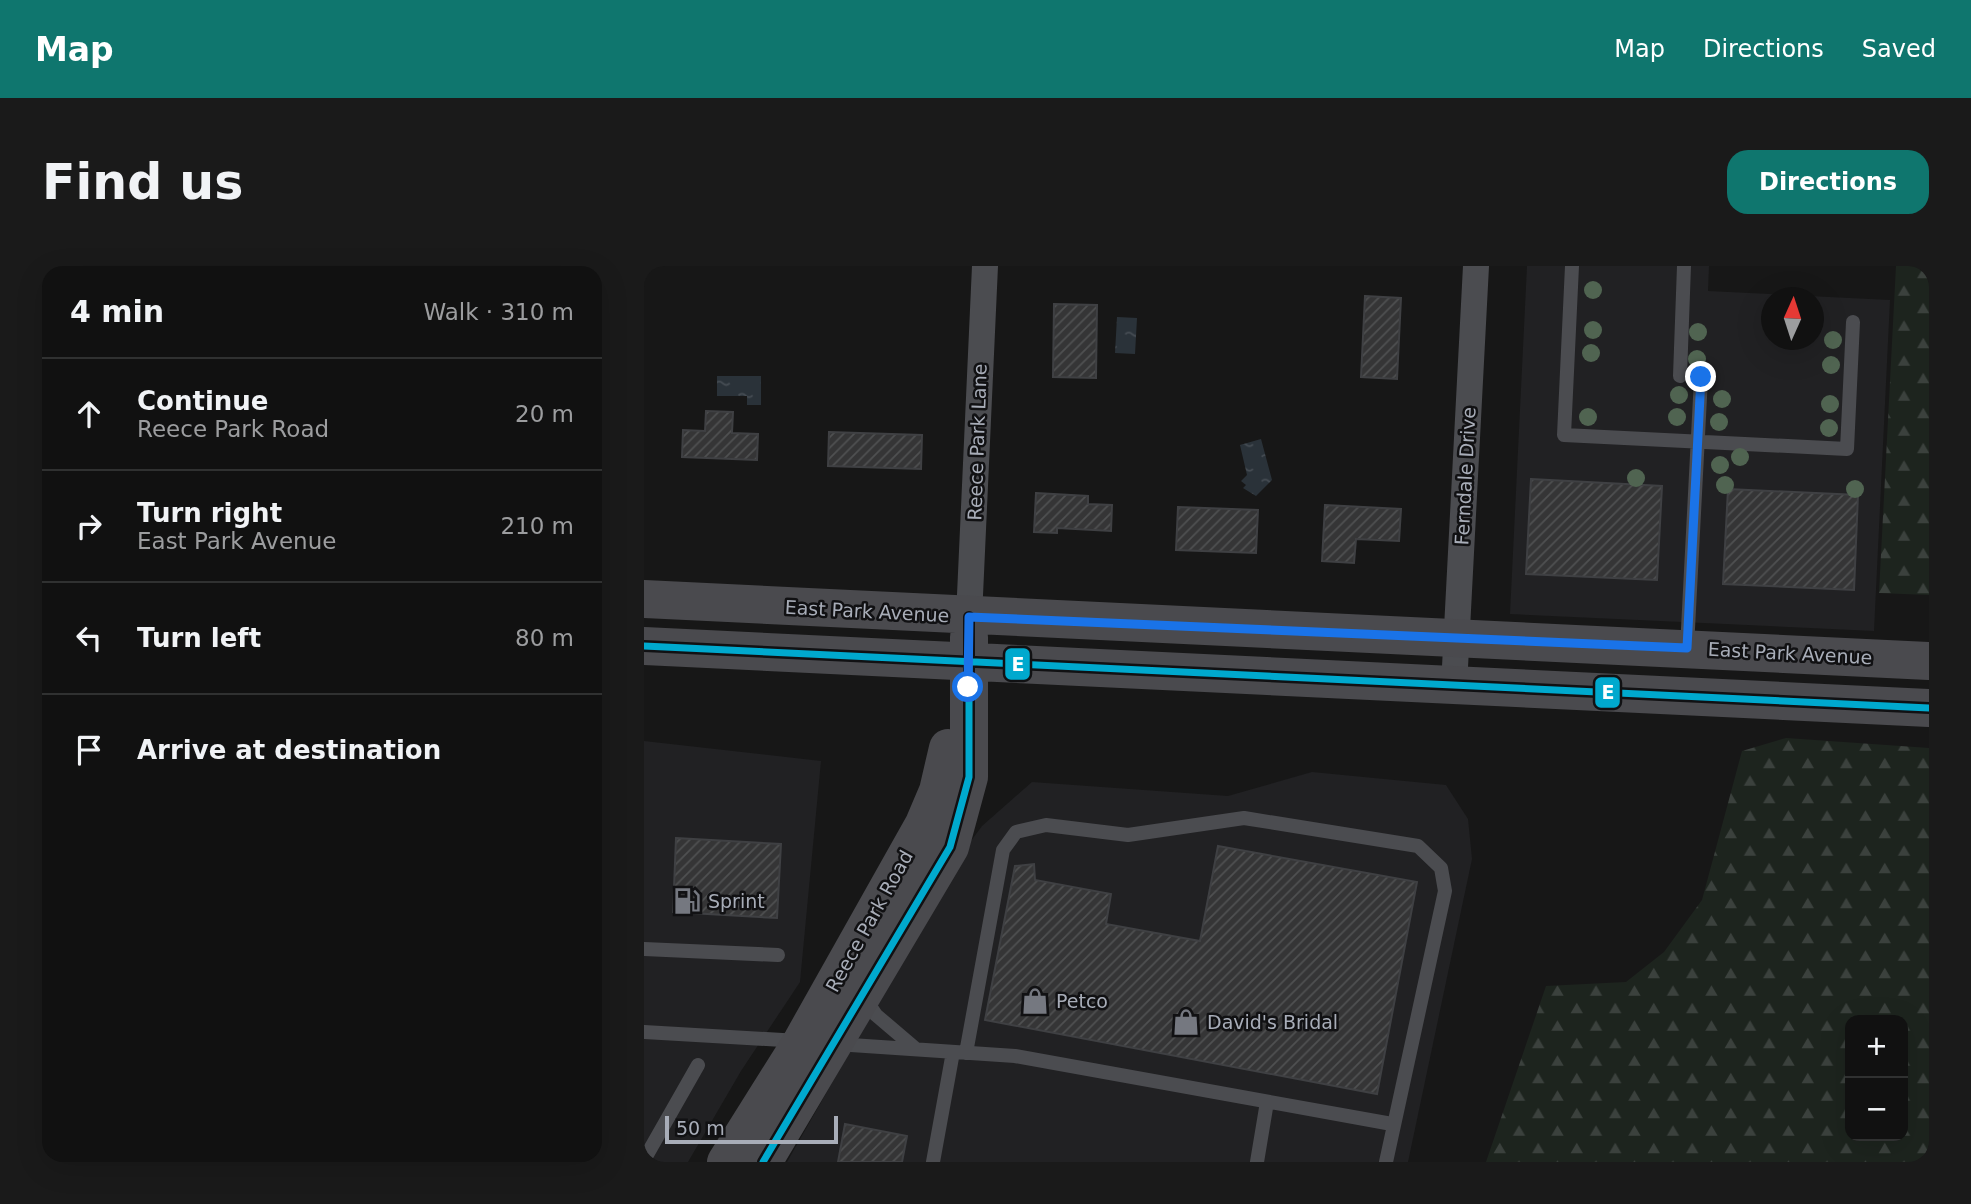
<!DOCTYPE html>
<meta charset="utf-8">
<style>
:root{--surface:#111;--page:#1a1a1a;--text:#f1f3f6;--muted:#9c9d9f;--line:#303131;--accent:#0f766e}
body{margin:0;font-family:"DejaVu Sans",sans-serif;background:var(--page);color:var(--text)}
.controls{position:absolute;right:21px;bottom:21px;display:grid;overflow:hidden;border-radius:14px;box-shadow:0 7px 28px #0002}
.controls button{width:63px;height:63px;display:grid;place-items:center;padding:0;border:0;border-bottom:2px solid var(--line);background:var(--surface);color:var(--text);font:35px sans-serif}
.compass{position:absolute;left:1117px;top:21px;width:63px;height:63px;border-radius:50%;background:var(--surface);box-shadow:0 7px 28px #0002;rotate:3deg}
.scale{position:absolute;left:21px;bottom:18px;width:173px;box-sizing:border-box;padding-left:7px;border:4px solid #a8adb8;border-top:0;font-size:19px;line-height:24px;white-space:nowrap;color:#a8adb8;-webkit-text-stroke:5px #111113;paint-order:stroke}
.stop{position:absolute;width:21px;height:21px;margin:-16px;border:5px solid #1a73e8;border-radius:50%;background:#fff}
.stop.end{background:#1a73e8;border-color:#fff;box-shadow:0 2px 7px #0008}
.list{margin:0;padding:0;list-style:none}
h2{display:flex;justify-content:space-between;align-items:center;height:91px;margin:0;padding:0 28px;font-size:30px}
h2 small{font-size:23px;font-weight:400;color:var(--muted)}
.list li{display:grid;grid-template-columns:46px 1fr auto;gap:21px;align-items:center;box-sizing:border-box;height:112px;padding:0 28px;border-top:2px solid var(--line)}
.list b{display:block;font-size:26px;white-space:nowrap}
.list p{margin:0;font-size:23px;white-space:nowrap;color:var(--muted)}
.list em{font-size:23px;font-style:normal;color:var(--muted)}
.icon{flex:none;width:38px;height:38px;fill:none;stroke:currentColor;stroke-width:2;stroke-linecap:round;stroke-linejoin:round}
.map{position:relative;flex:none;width:1285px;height:896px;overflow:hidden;border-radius:21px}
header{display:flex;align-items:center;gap:42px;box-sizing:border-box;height:98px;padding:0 35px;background:var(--accent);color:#fff}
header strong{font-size:33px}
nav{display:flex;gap:38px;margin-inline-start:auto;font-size:24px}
.intro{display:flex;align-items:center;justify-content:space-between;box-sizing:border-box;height:168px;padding:0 42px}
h1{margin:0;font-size:49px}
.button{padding:18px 32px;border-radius:21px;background:var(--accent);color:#fff;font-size:24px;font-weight:700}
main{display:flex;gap:42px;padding:0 42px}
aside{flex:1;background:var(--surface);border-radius:21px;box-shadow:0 7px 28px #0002}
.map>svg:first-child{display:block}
.built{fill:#212123;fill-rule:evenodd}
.forest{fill:url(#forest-firs);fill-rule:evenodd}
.water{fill:url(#water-ripples)}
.building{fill:url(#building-hatch);stroke:#3f4043;stroke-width:2}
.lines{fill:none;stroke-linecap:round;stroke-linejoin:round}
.lane{stroke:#4b4c50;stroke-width:14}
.street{stroke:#4b4c50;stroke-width:26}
.secondary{stroke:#4a4a4e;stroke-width:38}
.bus-1-casing{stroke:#111113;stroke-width:12}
.bus-1{stroke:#00a9ce;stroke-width:7}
.tree{fill:#506451}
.route{stroke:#1a73e8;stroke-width:9}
.labels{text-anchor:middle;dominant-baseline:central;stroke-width:5;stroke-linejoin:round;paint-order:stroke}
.street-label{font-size:19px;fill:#a8adb8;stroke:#111113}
.poi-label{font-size:19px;fill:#a8adb8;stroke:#111113;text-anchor:start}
.line-badge{stroke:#111113;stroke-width:2.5}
.badge-label{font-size:19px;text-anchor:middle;font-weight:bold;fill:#fff}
</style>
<header>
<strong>Map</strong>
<nav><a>Map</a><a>Directions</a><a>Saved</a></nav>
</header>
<div class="intro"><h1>Find us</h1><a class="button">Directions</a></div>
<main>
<aside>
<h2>4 min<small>Walk · 310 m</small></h2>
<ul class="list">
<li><svg class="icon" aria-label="ahead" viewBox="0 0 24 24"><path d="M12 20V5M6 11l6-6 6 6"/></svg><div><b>Continue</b><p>Reece Park Road</p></div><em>20 m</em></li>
<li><svg class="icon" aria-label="right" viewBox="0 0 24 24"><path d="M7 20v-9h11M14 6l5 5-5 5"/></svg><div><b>Turn right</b><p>East Park Avenue</p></div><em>210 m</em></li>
<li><svg class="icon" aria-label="left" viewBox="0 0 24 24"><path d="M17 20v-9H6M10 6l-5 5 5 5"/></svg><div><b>Turn left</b></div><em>80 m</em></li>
<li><svg class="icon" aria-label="arrive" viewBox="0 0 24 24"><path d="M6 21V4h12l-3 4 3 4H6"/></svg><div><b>Arrive at destination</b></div></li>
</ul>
</aside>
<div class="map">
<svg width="1285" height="896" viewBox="0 0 1285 896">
<defs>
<pattern id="forest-firs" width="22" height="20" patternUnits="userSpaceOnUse" patternTransform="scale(1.75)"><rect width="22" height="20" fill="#1d241e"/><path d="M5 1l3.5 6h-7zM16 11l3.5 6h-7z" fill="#3b413d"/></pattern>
<pattern id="water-ripples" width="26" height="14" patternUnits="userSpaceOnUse" patternTransform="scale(1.75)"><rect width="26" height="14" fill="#2a3239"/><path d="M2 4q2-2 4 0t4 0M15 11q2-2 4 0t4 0" fill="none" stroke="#464d54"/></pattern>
<pattern id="building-hatch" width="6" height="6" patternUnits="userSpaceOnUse" patternTransform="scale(1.75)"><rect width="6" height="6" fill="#353536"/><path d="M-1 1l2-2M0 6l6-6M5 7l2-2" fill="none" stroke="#4f5051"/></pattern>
</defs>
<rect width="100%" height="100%" fill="#171717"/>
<path class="built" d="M 883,0 L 1065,0 L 1064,25 L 1246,34 L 1230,365 L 866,348 ZM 1128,32 L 1170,32 L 1170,74 L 1128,74 Z
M 0,475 L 177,495 L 156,716 L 97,805 L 44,896 L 0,896 Z
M 668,506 L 802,519 L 824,553 L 828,593 L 764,896 L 143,896 L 321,583 L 338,560 L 388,516 L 584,530 Z"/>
<path class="forest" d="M 1252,0 L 1285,0 L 1285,329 L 1235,327 Z
M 1142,472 L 1285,482 L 1285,896 L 842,896 L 902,720 L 982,716 L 1020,686 L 1058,634 L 1098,485 ZM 1206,754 L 1259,754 L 1259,870 L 1206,870 Z"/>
<path class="water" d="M 473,51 L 493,52 L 491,88 L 471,87 Z
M 73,110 L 117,110 L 117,139 L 103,139 L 103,130 L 73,130 Z
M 617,173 L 628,214 L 612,230 L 599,222 L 602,219 L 597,215 L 603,209 L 596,179 Z"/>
<path class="building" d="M 721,30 L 757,32 L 753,113 L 717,111 Z
M 410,38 L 453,39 L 452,112 L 409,111 Z
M 62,145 L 89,146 L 88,167 L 114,168 L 113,194 L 38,191 L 39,164 L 61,165 Z
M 185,166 L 278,169 L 277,203 L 184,200 Z
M 887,213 L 1018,220 L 1013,314 L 882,308 Z
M 1084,223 L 1214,229 L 1210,324 L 1079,318 Z
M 392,227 L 444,230 L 444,238 L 468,239 L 467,265 L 413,262 L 413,267 L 390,266 Z
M 681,239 L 757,243 L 755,275 L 712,273 L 710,297 L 678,295 Z
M 534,241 L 614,244 L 612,287 L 532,284 Z
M 32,572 L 137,578 L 133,652 L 29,646 Z
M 574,580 L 773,616 L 733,828 L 341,754 L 371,600 L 390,598 L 391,614 L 467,628 L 462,658 L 556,675 Z
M 201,858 L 263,870 L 258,896 L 194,896 Z"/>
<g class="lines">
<path class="lane" d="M 928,0 L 920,169 L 1203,183 L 1209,56
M 1036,110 L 1040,0
M 1043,382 L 1057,112
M 0,683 L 134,689
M 219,730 L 232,749 L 272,783
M 0,766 L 155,775
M 192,778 L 371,790 L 748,858
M 322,787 L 359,584 L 372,566 L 402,559 L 484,569 L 600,552 L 774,580 L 797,602 L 801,625 L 742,896
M 0,894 L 54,799
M 289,896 L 309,786
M 613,896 L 623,836"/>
<path class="street" d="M 325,351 L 341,0
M 810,420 L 832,0"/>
<path class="secondary" d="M 0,333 L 1285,395
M 0,380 L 1285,442
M 82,896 L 158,775 L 280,558 L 294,525 L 304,482
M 119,896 L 306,581 L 325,511 L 325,371"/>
<defs>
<path id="bus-1" d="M 0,380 L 1285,442
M 119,896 L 306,581 L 325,511 L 325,351"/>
</defs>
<use href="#bus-1" class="bus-1-casing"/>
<use href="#bus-1" class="bus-1"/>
</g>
<g class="tree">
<circle cx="949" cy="24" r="9"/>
<circle cx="949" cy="64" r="9"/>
<circle cx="1054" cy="66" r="9"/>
<circle cx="1189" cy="74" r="9"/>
<circle cx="947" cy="87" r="9"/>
<circle cx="1053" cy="93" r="9"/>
<circle cx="1187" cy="99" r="9"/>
<circle cx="1035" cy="129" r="9"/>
<circle cx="1078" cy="133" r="9"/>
<circle cx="1186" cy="138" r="9"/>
<circle cx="944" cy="151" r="9"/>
<circle cx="1033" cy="151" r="9"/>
<circle cx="1075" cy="156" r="9"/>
<circle cx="1185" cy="162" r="9"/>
<circle cx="1096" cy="191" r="9"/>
<circle cx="1076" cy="199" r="9"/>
<circle cx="992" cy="212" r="9"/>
<circle cx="1081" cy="219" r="9"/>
<circle cx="1211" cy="223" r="9"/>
</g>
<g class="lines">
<path class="route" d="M 324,421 L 325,351 L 1043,382 L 1057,111"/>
</g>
<defs>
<symbol id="fuel-bare" viewBox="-9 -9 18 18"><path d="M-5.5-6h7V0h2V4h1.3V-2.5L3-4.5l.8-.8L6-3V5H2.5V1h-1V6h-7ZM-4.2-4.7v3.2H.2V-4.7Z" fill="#757880" stroke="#111113" stroke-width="2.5" paint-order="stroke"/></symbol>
<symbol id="shop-bare" viewBox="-9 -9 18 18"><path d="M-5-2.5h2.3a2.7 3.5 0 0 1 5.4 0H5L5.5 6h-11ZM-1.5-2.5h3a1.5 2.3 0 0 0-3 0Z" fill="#757880" stroke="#111113" stroke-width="2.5" paint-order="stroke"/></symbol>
</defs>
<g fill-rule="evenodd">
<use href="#fuel-bare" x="24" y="616" width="38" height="38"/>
<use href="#shop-bare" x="372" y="716" width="38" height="38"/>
<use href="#shop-bare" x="523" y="737" width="38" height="38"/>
</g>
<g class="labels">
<g class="street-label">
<text transform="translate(333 176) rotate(-88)">Reece Park Lane</text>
<text transform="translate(821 210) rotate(-87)">Ferndale Drive</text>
<text transform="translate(223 345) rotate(3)">East Park Avenue</text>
<text transform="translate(1146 387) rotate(3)">East Park Avenue</text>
<text transform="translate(225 655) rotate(-61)">Reece Park Road</text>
</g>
<g class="poi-label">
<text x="64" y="635">Sprint</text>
<text x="412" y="735">Petco</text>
<text x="563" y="756">David's Bridal</text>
</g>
</g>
<g class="line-badge">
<rect x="360" y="381" width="27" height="34" rx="7" fill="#00a9ce"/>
<rect x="950" y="410" width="27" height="33" rx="7" fill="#00a9ce"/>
</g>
<g class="badge-label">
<text x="374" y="405">E</text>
<text x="964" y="433">E</text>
</g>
</svg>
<div class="controls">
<button>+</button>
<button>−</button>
</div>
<svg class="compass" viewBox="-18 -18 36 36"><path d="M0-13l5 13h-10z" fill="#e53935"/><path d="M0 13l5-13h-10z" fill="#9c9d9f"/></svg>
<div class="scale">50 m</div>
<div class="stop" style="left:324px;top:421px"></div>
<div class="stop end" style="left:1057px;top:111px"></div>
</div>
</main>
